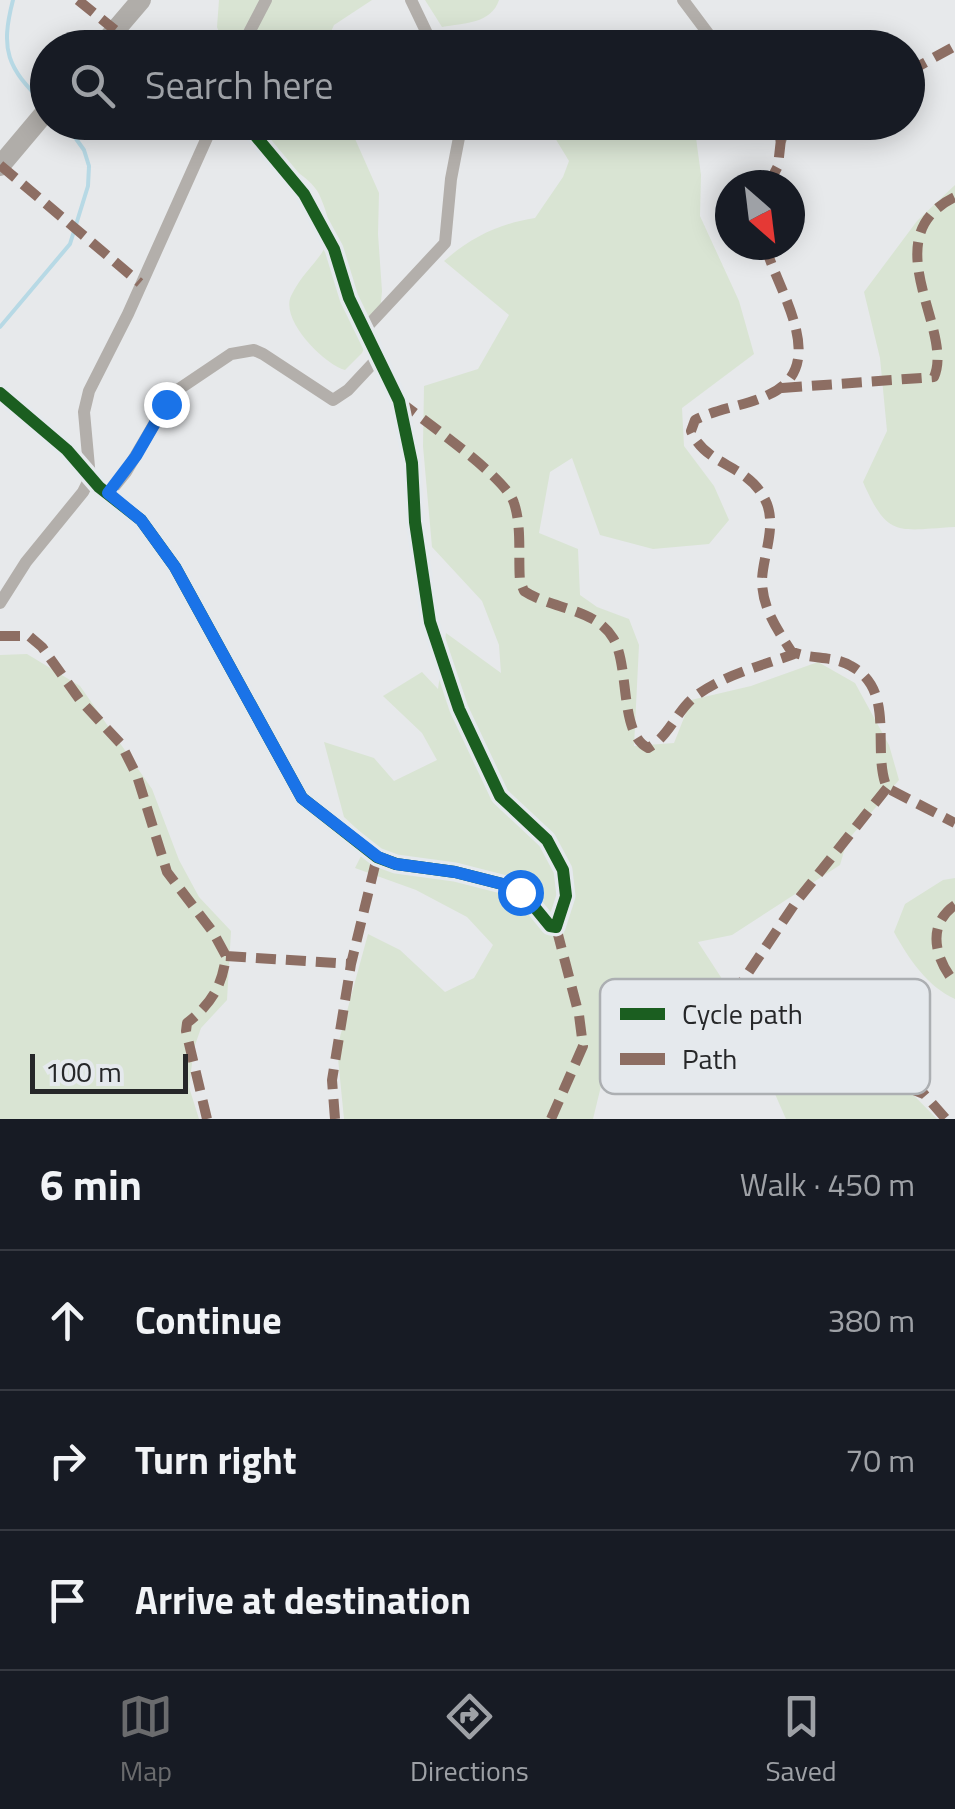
<!DOCTYPE html>
<meta charset="utf-8">
<style>
:root{--surface:#171b24;--page:#20242c;--text:#f1f3f6;--muted:#9ea1a6;--line:#363941;--accent:#6a6b6d}
body{margin:0;font-family:"Titillium Web",sans-serif;background:var(--page);color:var(--text)}
.compass{position:absolute;left:715px;top:170px;width:90px;height:90px;border-radius:50%;background:var(--surface);box-shadow:0 5px 25px #0003;rotate:152deg}
.scale{position:absolute;left:30px;bottom:25px;width:158px;box-sizing:border-box;padding-left:10px;border:5px solid #262729;border-top:0;font-size:28px;line-height:35px;white-space:nowrap;color:#262729;-webkit-text-stroke:8px #e5e9ed;paint-order:stroke}
.stop{position:absolute;width:30px;height:30px;margin:-22px;border:8px solid #1a73e8;border-radius:50%;background:#fff}
.stop.end{background:#1a73e8;border-color:#fff;box-shadow:0 2px 10px #0008}
.list{margin:0;padding:0;list-style:none}
h2{display:flex;justify-content:space-between;align-items:center;height:130px;margin:0;padding:0 40px;font-size:42px}
h2 small{font-size:32px;font-weight:400;color:var(--muted)}
.list li{display:grid;grid-template-columns:65px 1fr auto;gap:30px;align-items:center;box-sizing:border-box;height:140px;padding:0 40px;border-top:2px solid var(--line)}
.list b{display:block;font-size:38px;white-space:nowrap}
.list em{font-size:32px;font-style:normal;color:var(--muted)}
.icon{flex:none;width:55px;height:55px;fill:none;stroke:currentColor;stroke-width:2;stroke-linecap:round;stroke-linejoin:round}
.map{position:relative;flex:none;width:955px;height:1119px;overflow:hidden}
.search{position:absolute;background:var(--surface);box-shadow:0 5px 25px #0003;left:30px;right:30px;top:30px;height:110px;display:flex;align-items:center;gap:25px;box-sizing:border-box;padding:0 35px;border-radius:55px;color:var(--muted);font-size:38px}
.sheet{height:550px;background:var(--surface)}
nav{display:flex;justify-content:space-around;align-items:center;box-sizing:border-box;height:140px;border-top:2px solid var(--line);background:var(--surface);font-size:28px;color:var(--muted)}
nav a{display:grid;justify-items:center;gap:5px}
nav .on{color:var(--accent)}
.map>svg:first-child{display:block}
.green{fill:#d9e4d3}
.lines{fill:none;stroke-linecap:round;stroke-linejoin:round}
.stream{stroke:#b7d9e5;stroke-width:4}
.minor{stroke:#b3afab;stroke-width:12}
.highway{stroke:#b0ada9;stroke-width:20}
.quiet{stroke:#8d6e63;stroke-width:10;stroke-dasharray:20 10;stroke-linecap:butt}
.cycleway-casing{stroke:#e5e9ed;stroke-width:19}
.cycleway{stroke:#1b5e20;stroke-width:12}
.route{stroke:#1a73e8;stroke-width:12}
.key{fill:#e5e9ed;stroke:#acafb2;stroke-width:2.5}
.key-label{font-size:28px;fill:#262729}
</style>
<div class="map">
<svg width="955" height="1119" viewBox="0 0 955 1119">
<rect width="100%" height="100%" fill="#e7e9eb"/>
<path class="green" d="M 219,0 L 372,0 L 334,25 L 324,47 L 225,47 L 217,27 Z
M 425,0 L 499,0 C 491,24 464,23 442,27 Z
M 240,123 L 348,123 L 379,193 L 378,234 L 382,291 L 380,312 L 362,353 L 345,370 C 324,364 280,320 291,296 C 312,253 346,253 319,194 C 307,170 257,154 240,123 Z
M 546,123 L 694,123 L 701,175 L 700,216 L 739,301 L 754,354 L 682,408 L 684,446 L 714,486 L 729,520 L 709,544 L 653,549 L 600,535 L 572,458 L 550,472 L 539,533 L 578,549 L 580,595 L 597,607 L 629,619 L 639,645 L 634,746 L 674,743 L 691,700 L 751,686 L 818,662 L 855,683 L 889,745 L 899,780 L 847,841 L 840,865 L 732,935 L 698,942 L 726,985 L 712,1020 L 668,1043 L 653,1079 L 601,1086 L 593,1119 L 344,1119 L 337,1048 L 368,934 L 400,950 L 445,992 L 474,978 L 493,945 L 467,917 L 416,890 L 355,868 L 369,840 L 344,817 L 324,742 L 374,758 L 394,781 L 437,760 L 422,733 L 383,696 L 422,672 L 438,689 L 446,633 L 501,673 L 499,645 L 482,601 L 432,547 L 423,446 L 424,386 L 478,369 L 509,315 L 444,261 C 472,237 498,224 535,218 L 563,177 L 569,161 Z
M 955,185 L 955,527 C 898,530 888,539 863,482 L 887,431 L 880,358 L 864,292 L 917,221 Z
M 27,654 L 80,686 L 152,789 L 179,860 L 199,897 L 231,931 L 227,1000 L 201,1028 L 194,1048 L 189,1087 L 199,1119 L 0,1119 L 0,655 Z
M 955,878 L 955,999 C 928,987 908,958 894,932 L 905,904 L 943,880 Z
M 830,1016 L 856,1018 L 878,1059 L 937,1119 L 786,1119 L 775,1094 L 787,1067 Z"/>
<g class="lines">
<path class="stream" d="M 13,0 C 0,50 7,68 44,103
M 0,327 L 70,244 L 88,186 L 89,166 L 84,150 L 64,122"/>
<path class="minor" d="M 411,0 L 434,48
M 683,0 L 719,48
M 115,30 L 149,48
M 241,48 L 266,0
M 772,122 L 781,139
M 364,330 L 445,243 L 451,179 L 462,122
M 0,393 L 67,450 L 99,487 L 141,520 L 175,567 L 302,798 L 377,857 L 396,864 L 455,872 L 510,886 L 532,904 L 550,926 L 556,927 L 566,896 L 563,870 L 547,840 L 500,796 L 459,709 L 430,622 L 415,522 L 412,463 L 399,401 L 349,298 L 334,249 L 304,194 L 244,122
M 109,493 L 126,472 L 166,404 L 179,389 L 231,354 L 254,350 L 263,354 L 333,400 L 348,390 L 377,359
M 0,603 L 26,562 L 83,492 L 90,478 L 84,412 L 89,391 L 128,314 L 214,122"/>
<path class="highway" d="M 100,48 L 141,0
M 0,166 L 48,109"/>
<path class="quiet" d="M 78,0 L 115,30
M 908,72 L 955,46
M 0,165 L 140,283
M 768,185 L 778,166 L 781,139 L 812,122
M 765,245 C 778,292 832,366 768,395 C 745,406 719,408 695,420 L 691,431 C 707,468 750,463 767,504 C 776,528 763,556 762,580 C 762,608 777,629 791,651 C 809,660 833,655 851,666 C 897,691 871,750 887,788 L 955,823
M 782,388 L 934,377 C 955,330 872,237 955,197
M 399,401 C 424,421 506,477 514,503 C 522,527 518,556 520,581 L 524,591 C 551,609 595,608 613,638 C 630,665 619,734 648,748 C 670,736 677,709 697,695 C 726,674 761,666 794,654
M 0,636 L 29,636 L 42,647 L 80,700 L 121,744 L 137,776 L 167,872 L 213,932 L 226,956 C 222,987 211,1004 187,1023 L 186,1031 L 207,1119
M 887,788 L 796,902 L 740,985 L 741,992 L 804,1026 C 817,1015 827,1001 845,1007 L 874,1069 L 883,1078 L 924,1094 L 946,1119
M 955,905 C 926,925 935,959 955,983
M 226,956 L 351,964
M 335,1119 L 332,1080 L 351,964 L 377,857
M 551,1119 L 583,1046 L 579,1015 L 556,927"/>
<defs>
<path id="cycleway" d="M 0,393 L 67,450 L 99,487 L 141,520 L 175,567 L 302,798 L 377,857 L 396,864 L 455,872 L 510,886 L 532,904 L 550,926 L 556,927 L 566,896 L 563,870 L 547,840 L 500,796 L 459,709 L 430,622 L 415,522 L 412,463 L 399,401 L 349,298 L 334,249 L 304,194 L 244,122"/>
</defs>
<use href="#cycleway" class="cycleway-casing"/>
<use href="#cycleway" class="cycleway"/>
</g>
<g class="lines">
<path class="route" d="M 166,404 L 136,456 L 108,493 L 141,520 L 175,567 L 302,798 L 378,857 L 396,864 L 455,872 L 510,886 L 520,892"/>
</g>
<rect x="600" y="979" width="330" height="115" rx="15" class="key"/>
<rect x="620" y="1008" width="45" height="12" fill="#1b5e20"/>
<rect x="620" y="1053" width="45" height="12" fill="#8d6e63"/>
<g class="key-label">
<text x="682" y="1024">Cycle path</text>
<text x="682" y="1069">Path</text>
</g>
</svg>
<svg class="compass" viewBox="-18 -18 36 36"><path d="M0-13l5 13h-10z" fill="#e53935"/><path d="M0 13l5-13h-10z" fill="#9ea1a6"/></svg>
<div class="scale">100 m</div>
<div class="stop" style="left:520px;top:892px"></div>
<div class="stop end" style="left:166px;top:404px"></div>
<div class="search"><svg class="icon" aria-label="search" viewBox="0 0 24 24"><circle cx="10" cy="10" r="6"/><path d="M15 15l6 6"/></svg>Search here</div>
</div>
<section class="sheet">
<h2>6 min<small>Walk · 450 m</small></h2>
<ul class="list">
<li><svg class="icon" aria-label="ahead" viewBox="0 0 24 24"><path d="M12 20V5M6 11l6-6 6 6"/></svg><div><b>Continue</b></div><em>380 m</em></li>
<li><svg class="icon" aria-label="right" viewBox="0 0 24 24"><path d="M7 20v-9h11M14 6l5 5-5 5"/></svg><div><b>Turn right</b></div><em>70 m</em></li>
<li><svg class="icon" aria-label="arrive" viewBox="0 0 24 24"><path d="M6 21V4h12l-3 4 3 4H6"/></svg><div><b>Arrive at destination</b></div></li>
</ul>
</section>
<nav>
<a class="on"><svg class="icon" aria-label="map" viewBox="0 0 24 24"><path d="M3 6l6-2 6 2 6-2v14l-6 2-6-2-6 2zM9 4v14M15 6v14"/></svg>Map</a>
<a><svg class="icon" aria-label="directions" viewBox="0 0 24 24"><path d="M12 3l9 9-9 9-9-9zM9 14v-3h6M13 9l2 2-2 2"/></svg>Directions</a>
<a><svg class="icon" aria-label="saved" viewBox="0 0 24 24"><path d="M7 4h10v16l-5-4-5 4z"/></svg>Saved</a>
</nav>
